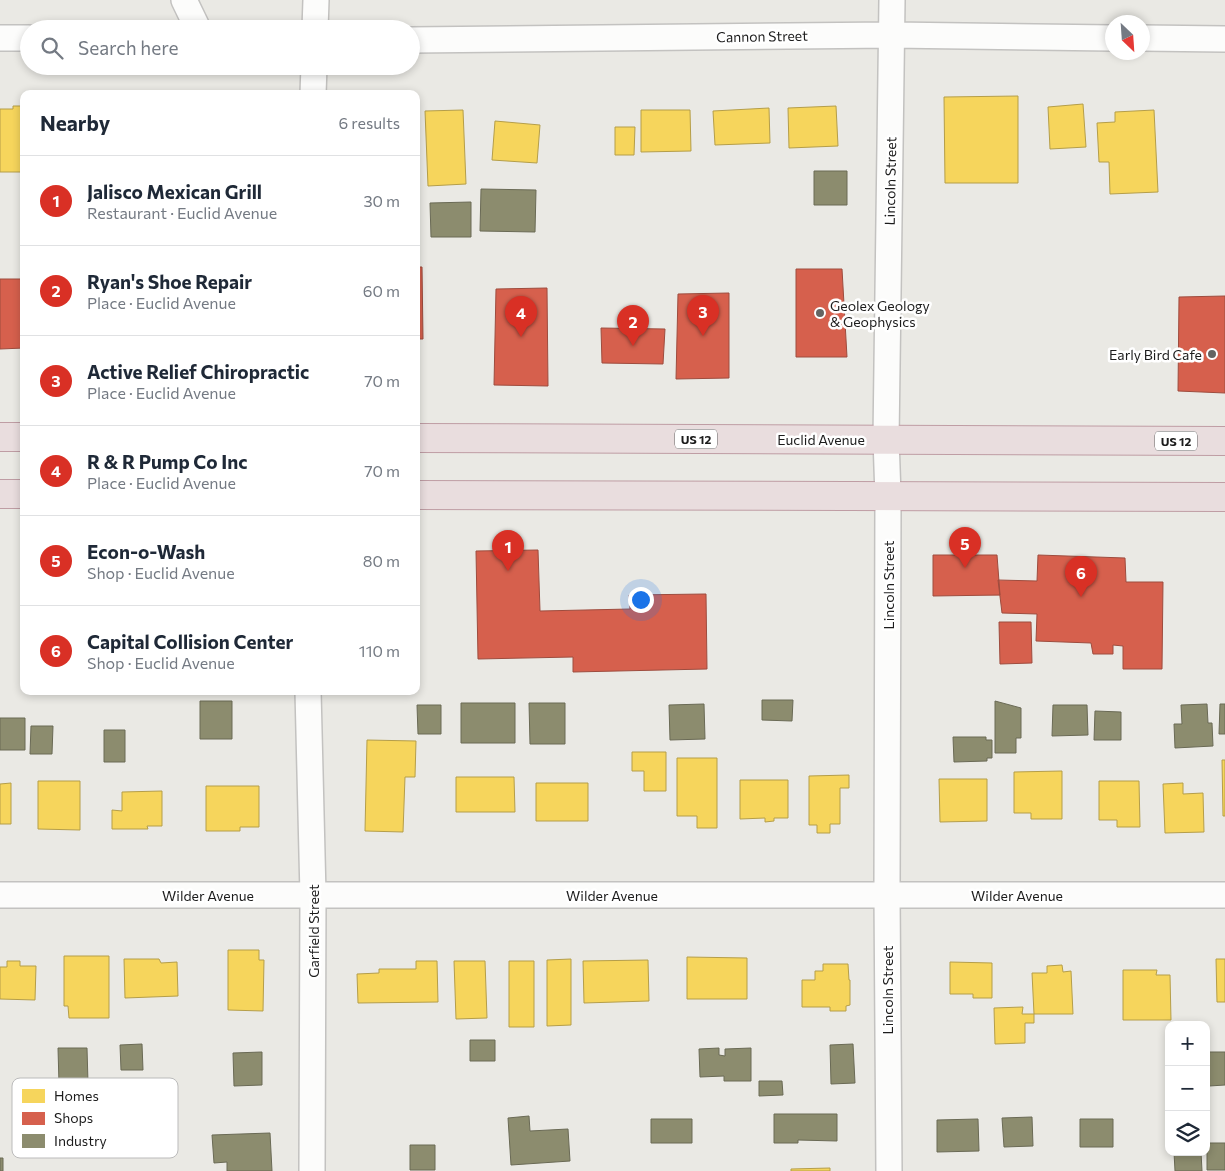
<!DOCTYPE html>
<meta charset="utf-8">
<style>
:root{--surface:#fff;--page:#f6f6f7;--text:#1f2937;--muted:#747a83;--line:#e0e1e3;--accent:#d93025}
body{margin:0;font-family:Commissioner,sans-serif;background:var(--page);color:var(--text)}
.controls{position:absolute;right:15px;bottom:15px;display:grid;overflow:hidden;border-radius:10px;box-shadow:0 2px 8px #0003}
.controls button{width:45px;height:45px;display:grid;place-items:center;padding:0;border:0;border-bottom:1px solid var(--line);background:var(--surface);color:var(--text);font:25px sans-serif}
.compass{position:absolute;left:1105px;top:15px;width:45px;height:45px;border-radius:50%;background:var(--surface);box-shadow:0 2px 8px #0003;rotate:155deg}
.you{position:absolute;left:640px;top:599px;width:18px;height:18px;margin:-12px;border:4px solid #fff;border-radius:50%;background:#1a73e8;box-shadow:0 0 0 8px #1a73e833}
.badge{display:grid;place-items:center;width:32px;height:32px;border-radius:50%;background:var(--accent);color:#fff;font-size:16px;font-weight:700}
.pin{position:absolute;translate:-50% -41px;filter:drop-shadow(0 1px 2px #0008)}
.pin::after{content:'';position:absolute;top:26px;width:18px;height:15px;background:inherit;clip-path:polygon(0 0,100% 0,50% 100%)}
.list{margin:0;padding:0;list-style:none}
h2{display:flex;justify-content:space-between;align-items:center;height:65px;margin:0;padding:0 20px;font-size:21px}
h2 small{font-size:16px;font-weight:400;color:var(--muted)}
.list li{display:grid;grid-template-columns:32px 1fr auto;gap:15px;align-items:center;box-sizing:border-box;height:90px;padding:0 20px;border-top:1px solid var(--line)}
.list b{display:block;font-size:19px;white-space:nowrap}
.list p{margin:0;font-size:16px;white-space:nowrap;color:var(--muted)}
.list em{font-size:16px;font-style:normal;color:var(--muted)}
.icon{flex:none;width:28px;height:28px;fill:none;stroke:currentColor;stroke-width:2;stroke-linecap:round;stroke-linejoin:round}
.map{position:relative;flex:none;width:1225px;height:1171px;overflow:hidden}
.search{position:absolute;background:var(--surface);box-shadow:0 2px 8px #0003;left:20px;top:20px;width:400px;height:55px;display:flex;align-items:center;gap:12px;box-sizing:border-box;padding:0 18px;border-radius:28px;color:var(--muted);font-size:19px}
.panel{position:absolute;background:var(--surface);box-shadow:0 2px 8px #0003;left:20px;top:90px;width:400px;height:605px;border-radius:10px}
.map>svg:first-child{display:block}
.homes{fill:#f6d55c;stroke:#b59e49}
.shops{fill:#d6604d;stroke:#9e4c3e}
.industry{fill:#8c8c6e;stroke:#6a6a55}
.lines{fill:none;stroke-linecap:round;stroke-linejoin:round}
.street-casing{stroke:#c3c2c0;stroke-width:28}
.highway-casing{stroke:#bf9da4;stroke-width:30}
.street{stroke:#fcfcfb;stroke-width:25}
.highway{stroke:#e9ddde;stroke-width:28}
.poi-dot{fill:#646462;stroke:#fff;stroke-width:2}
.labels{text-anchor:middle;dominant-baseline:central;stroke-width:5;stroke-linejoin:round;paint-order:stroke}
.shield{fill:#fff;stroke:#606060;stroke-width:1}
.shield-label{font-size:12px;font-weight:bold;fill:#1c1c1c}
.street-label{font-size:14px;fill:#1c1c1c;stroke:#fff}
.poi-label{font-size:14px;fill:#1c1c1c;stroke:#fff;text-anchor:start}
.key{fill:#fff;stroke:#bbb;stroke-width:1}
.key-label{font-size:14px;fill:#1c1c1c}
</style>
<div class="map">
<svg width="1225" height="1171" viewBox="0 0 1225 1171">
<rect width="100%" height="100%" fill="#eae9e4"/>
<path class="homes" d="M 63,91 L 90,91 L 90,94 L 63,94 Z
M 1018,96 L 1018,183 L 945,183 L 944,97 Z
M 1083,104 L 1086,147 L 1050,149 L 1048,107 Z
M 13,106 L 24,106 L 24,172 L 0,172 L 0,109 L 13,109 Z
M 836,106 L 838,146 L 789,148 L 788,108 Z
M 769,108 L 770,143 L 715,145 L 713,111 Z
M 463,110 L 466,184 L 428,186 L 425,111 Z
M 641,110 L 690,110 L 691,151 L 641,152 Z
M 1154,110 L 1158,192 L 1110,194 L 1109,162 L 1099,162 L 1097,123 L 1115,122 L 1115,112 Z
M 495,121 L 540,125 L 537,163 L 492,160 Z
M 615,127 L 635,127 L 634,155 L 615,155 Z
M 367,740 L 416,741 L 415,777 L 405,777 L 403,832 L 365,831 Z
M 632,752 L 666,752 L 666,791 L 644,791 L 644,771 L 632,771 Z
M 677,758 L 717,758 L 717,828 L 697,828 L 697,816 L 677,816 Z
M 1222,760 L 1225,760 L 1225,816 L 1223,816 Z
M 1062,771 L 1062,819 L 1031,819 L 1031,813 L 1014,813 L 1014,772 Z
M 849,775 L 849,788 L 840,788 L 840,824 L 830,824 L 830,833 L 817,833 L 817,825 L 809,825 L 809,776 Z
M 456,777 L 514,777 L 515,812 L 456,812 Z
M 939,779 L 987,779 L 987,821 L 940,822 Z
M 740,780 L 788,780 L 788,818 L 774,818 L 774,821 L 765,822 L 765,818 L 740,819 Z
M 38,781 L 80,781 L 80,830 L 38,829 Z
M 1099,781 L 1139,781 L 1140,827 L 1117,827 L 1117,820 L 1099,820 Z
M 11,783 L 11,824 L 0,824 L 0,784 Z
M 536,783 L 588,783 L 588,821 L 536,821 Z
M 1183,783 L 1183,794 L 1203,793 L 1204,832 L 1165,833 L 1163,784 Z
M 206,786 L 259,786 L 259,827 L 240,827 L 240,831 L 206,831 Z
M 162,791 L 162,826 L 147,826 L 148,829 L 112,829 L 112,810 L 122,811 L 122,792 Z
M 228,950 L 259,950 L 259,960 L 264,960 L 263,1011 L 228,1010 Z
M 64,956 L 109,956 L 109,1018 L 69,1018 L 68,1006 L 64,1006 Z
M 687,957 L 747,958 L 747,999 L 687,999 Z
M 124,959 L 159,959 L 161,963 L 177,962 L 178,996 L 125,998 Z
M 571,959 L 571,1025 L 547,1026 L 547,960 Z
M 1216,959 L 1225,959 L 1225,1002 L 1217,1002 Z
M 648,960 L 649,1001 L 584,1003 L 583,961 Z
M 7,961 L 20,961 L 20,966 L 36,966 L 35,1000 L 0,999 L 0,967 L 7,967 Z
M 416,961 L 437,961 L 438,1002 L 358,1003 L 357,974 L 379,973 L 379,969 L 416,969 Z
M 454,961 L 485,961 L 487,1018 L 456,1019 Z
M 509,961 L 534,961 L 534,1027 L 509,1027 Z
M 950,962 L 992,963 L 992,998 L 973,998 L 973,994 L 950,994 Z
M 823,964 L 848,964 L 849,980 L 850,980 L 850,1005 L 846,1006 L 846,1011 L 830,1011 L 830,1007 L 802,1007 L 802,980 L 815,980 L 815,971 L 823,971 Z
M 1062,965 L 1063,972 L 1071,971 L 1073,1014 L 1034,1014 L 1032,973 L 1047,973 L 1047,966 Z
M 1123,970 L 1157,970 L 1156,975 L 1170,975 L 1171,1020 L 1123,1020 Z
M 1023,1007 L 1022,1014 L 1034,1014 L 1034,1023 L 1025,1023 L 1025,1043 L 995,1044 L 994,1008 Z
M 830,1168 L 830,1171 L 791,1171 L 791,1169 Z"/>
<path class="shops" d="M 416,267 L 422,267 L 423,339 L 416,339 Z
M 796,269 L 842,269 L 847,357 L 796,357 Z
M 0,279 L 24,279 L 24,348 L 0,349 Z
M 547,288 L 548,386 L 494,385 L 496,289 Z
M 729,293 L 729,378 L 676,379 L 678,294 Z
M 1225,296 L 1225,393 L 1178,391 L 1179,297 Z
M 601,328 L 665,329 L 663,364 L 602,363 Z
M 538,550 L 540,611 L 630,609 L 629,595 L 706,594 L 707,669 L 573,672 L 573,657 L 478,659 L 476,551 Z
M 933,555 L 997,555 L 1000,595 L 933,596 Z
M 1038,555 L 1125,558 L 1126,582 L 1163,582 L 1162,669 L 1123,669 L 1123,646 L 1113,645 L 1113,654 L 1093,654 L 1091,643 L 1036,641 L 1037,614 L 1002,613 L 998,580 L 1037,581 Z
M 999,622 L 1031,622 L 1032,663 L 1000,664 Z"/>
<path class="industry" d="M 814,171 L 847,171 L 847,205 L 814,205 Z
M 481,189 L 536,190 L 535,232 L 480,231 Z
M 471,202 L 471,237 L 431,237 L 430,203 Z
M 762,700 L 793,700 L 792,721 L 762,720 Z
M 200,701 L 232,701 L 232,739 L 200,739 Z
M 995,701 L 1021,708 L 1021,738 L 1016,738 L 1016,753 L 995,753 Z
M 461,703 L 515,703 L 515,743 L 461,743 Z
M 529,703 L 565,703 L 565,744 L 530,744 Z
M 704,704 L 705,739 L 670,740 L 669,705 Z
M 1207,704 L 1208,723 L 1212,723 L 1213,746 L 1175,748 L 1174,724 L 1182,724 L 1181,705 Z
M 1220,704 L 1225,704 L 1225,734 L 1219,734 Z
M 417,705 L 441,705 L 441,734 L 418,734 Z
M 1053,705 L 1087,705 L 1088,735 L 1052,736 Z
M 1095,711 L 1121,712 L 1121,740 L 1094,740 Z
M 0,718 L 25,718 L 25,750 L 0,750 Z
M 31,726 L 53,726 L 52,754 L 30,754 Z
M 104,730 L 125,730 L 125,762 L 104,762 Z
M 953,737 L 986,737 L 986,740 L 992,740 L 992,758 L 987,758 L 987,761 L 954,762 Z
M 470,1040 L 495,1040 L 495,1061 L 470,1061 Z
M 142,1044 L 143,1070 L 121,1070 L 120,1045 Z
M 853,1044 L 855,1083 L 831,1084 L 830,1045 Z
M 58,1048 L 87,1048 L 88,1083 L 59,1084 Z
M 719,1048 L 719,1055 L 725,1056 L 725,1049 L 751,1048 L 751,1081 L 724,1081 L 724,1076 L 700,1077 L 699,1049 Z
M 262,1052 L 262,1085 L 234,1086 L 233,1053 Z
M 1208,1052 L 1225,1052 L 1225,1085 L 1209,1086 Z
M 759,1081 L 782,1081 L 783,1095 L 759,1096 Z
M 774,1114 L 837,1114 L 837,1141 L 798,1140 L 798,1143 L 774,1143 Z
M 529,1116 L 530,1131 L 568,1129 L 570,1161 L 511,1165 L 508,1118 Z
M 1032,1117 L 1033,1146 L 1004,1147 L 1002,1118 Z
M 651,1119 L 692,1119 L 692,1143 L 651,1143 Z
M 978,1119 L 979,1151 L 937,1152 L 937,1120 Z
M 1080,1119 L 1113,1119 L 1113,1147 L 1080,1147 Z
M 270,1133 L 272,1171 L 227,1171 L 227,1162 L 214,1163 L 212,1135 Z
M 1207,1143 L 1225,1143 L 1225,1170 L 1207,1170 Z
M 410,1145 L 435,1145 L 435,1170 L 410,1170 Z
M 1174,1152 L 1201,1152 L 1202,1171 L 1175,1171 Z
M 0,1158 L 3,1158 L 3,1171 L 0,1171 Z"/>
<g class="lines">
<defs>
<path id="street" d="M 184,0 L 198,29
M 315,29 L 316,0
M 0,38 L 29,38
M 1142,38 L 1225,39
M 411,40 L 892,35 L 1112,38
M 313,94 L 314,66
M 308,691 L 313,895 L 312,1171
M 0,895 L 1225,895
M 889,1171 L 887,895 L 888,496 L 886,439 L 892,0"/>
<path id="highway" d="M 0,437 L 24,437
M 416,438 L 1225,441
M 0,494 L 24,494
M 416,495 L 1225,497"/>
</defs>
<use href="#street" class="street-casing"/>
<use href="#highway" class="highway-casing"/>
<use href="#street" class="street"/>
<use href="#highway" class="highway"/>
</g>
<g class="poi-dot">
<circle cx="820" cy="313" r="5"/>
<circle cx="1212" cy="354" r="5"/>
</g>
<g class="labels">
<g class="shield">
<rect x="675" y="429.5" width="42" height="19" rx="4"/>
<rect x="1155" y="431.5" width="42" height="19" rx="4"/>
</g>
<g class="shield-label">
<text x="696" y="439">US 12</text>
<text x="1176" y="441">US 12</text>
</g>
<g class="street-label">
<text transform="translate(762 36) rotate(-1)">Cannon Street</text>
<text transform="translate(890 181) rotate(-89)">Lincoln Street</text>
<text x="821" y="439">Euclid Avenue</text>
<text transform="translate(888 585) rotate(-90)">Lincoln Street</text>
<text x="208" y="895">Wilder Avenue</text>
<text x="612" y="895">Wilder Avenue</text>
<text x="1017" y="895">Wilder Avenue</text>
<text transform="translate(313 931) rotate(-90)">Garfield Street</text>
<text transform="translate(887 990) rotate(-90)">Lincoln Street</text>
</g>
<g class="poi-label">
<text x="830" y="305">Geolex Geology<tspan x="830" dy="16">&amp; Geophysics</tspan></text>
<text x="1202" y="354" text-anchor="end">Early Bird Cafe</text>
</g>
</g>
<rect x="12" y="1078" width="166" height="80" rx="8" class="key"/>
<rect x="22" y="1089" width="23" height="14" fill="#f6d55c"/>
<rect x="22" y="1112" width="23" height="13" fill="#d6604d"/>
<rect x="22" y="1134" width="23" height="14" fill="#8c8c6e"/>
<g class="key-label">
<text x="54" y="1101">Homes</text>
<text x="54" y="1123">Shops</text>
<text x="54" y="1146">Industry</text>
</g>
</svg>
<div class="controls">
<button>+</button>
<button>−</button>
<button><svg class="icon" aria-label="layers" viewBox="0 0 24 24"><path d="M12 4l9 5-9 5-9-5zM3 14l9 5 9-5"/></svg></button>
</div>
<svg class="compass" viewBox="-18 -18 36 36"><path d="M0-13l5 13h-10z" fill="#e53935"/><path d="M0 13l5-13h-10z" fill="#747a83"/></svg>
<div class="you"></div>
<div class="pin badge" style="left:508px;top:571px">1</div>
<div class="pin badge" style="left:633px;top:346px">2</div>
<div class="pin badge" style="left:703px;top:336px">3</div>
<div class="pin badge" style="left:521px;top:337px">4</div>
<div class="pin badge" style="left:965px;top:568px">5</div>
<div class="pin badge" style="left:1081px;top:597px">6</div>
<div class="search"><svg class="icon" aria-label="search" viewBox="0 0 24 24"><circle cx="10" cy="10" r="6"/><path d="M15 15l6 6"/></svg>Search here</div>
<section class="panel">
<h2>Nearby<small>6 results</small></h2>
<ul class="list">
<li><span class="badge">1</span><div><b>Jalisco Mexican Grill</b><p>Restaurant · Euclid Avenue</p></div><em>30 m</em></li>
<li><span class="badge">2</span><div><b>Ryan's Shoe Repair</b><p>Place · Euclid Avenue</p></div><em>60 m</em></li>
<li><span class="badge">3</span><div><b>Active Relief Chiropractic</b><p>Place · Euclid Avenue</p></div><em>70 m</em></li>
<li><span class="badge">4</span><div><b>R &amp; R Pump Co Inc</b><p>Place · Euclid Avenue</p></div><em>70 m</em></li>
<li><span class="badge">5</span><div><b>Econ-o-Wash</b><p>Shop · Euclid Avenue</p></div><em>80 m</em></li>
<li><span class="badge">6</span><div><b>Capital Collision Center</b><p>Shop · Euclid Avenue</p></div><em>110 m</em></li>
</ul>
</section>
</div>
